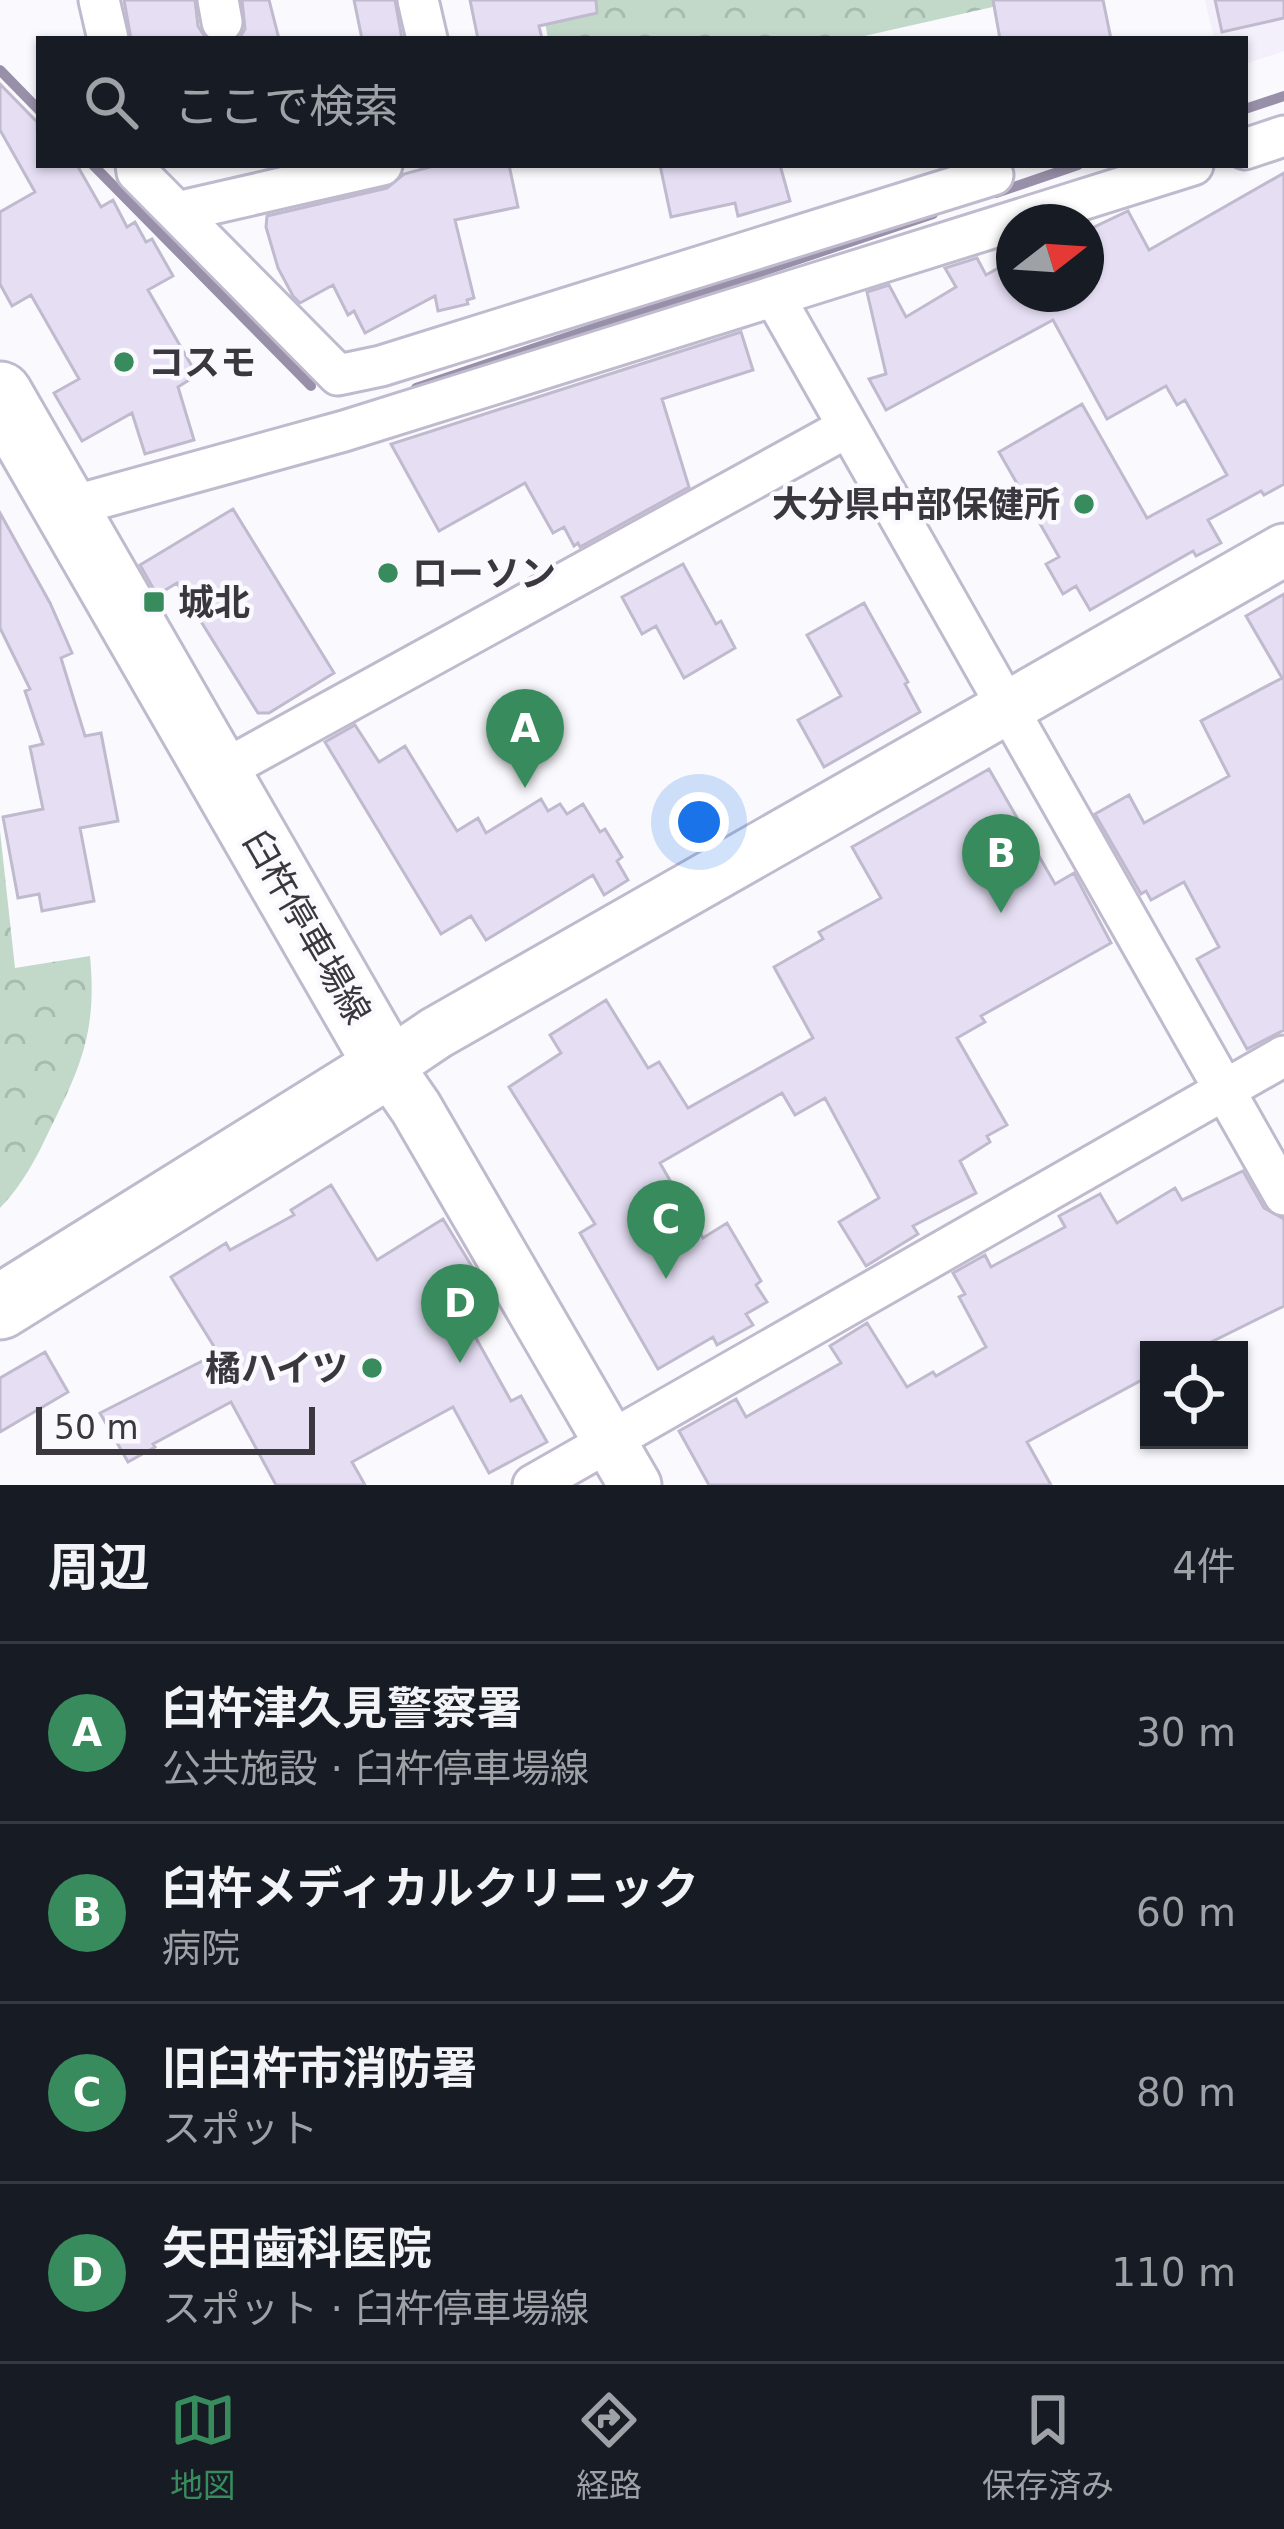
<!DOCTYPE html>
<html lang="ja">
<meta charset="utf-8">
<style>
:root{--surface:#171b24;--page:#20242c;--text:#f1f3f6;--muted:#9ea1a6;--line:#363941;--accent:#388b5d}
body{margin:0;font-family:"DejaVu Sans","Noto Sans JP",sans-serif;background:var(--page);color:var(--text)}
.controls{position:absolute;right:36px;bottom:36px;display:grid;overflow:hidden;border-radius:0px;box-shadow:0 3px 9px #0004}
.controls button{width:108px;height:108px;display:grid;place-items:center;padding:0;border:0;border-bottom:3px solid var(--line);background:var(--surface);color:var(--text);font:60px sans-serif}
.compass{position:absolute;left:996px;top:204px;width:108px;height:108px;border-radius:50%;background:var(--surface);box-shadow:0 3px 9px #0004;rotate:73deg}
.scale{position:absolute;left:36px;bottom:30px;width:279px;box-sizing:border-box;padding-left:12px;border:6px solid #3a373f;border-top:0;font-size:33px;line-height:42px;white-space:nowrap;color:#3a373f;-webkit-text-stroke:9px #faf9fd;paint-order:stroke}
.you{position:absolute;left:699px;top:822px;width:42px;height:42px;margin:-30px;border:9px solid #fff;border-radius:50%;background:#1a73e8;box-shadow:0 0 0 18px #1a73e833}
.badge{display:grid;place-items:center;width:78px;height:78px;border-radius:50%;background:var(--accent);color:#fff;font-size:39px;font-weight:700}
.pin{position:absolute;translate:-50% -99px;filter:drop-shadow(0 3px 6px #0008)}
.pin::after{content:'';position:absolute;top:63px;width:42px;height:36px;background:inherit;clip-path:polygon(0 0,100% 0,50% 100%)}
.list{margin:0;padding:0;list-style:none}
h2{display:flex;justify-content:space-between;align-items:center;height:156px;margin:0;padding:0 48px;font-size:51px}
h2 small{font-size:39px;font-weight:400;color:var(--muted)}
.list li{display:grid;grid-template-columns:78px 1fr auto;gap:36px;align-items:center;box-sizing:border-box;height:180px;padding:0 48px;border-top:3px solid var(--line)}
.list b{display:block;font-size:45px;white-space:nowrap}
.list p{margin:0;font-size:39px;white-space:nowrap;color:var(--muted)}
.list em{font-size:39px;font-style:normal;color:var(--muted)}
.icon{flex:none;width:66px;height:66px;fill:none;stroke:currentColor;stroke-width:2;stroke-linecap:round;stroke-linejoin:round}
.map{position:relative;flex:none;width:1284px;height:1485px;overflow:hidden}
.search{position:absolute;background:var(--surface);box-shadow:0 3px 9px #0004;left:36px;right:36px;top:36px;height:132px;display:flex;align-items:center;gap:30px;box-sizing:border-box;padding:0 42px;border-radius:0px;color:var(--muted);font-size:45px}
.sheet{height:876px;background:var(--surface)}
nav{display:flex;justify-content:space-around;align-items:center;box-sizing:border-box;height:168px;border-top:3px solid var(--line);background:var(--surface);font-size:33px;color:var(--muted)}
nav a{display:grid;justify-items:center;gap:6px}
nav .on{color:var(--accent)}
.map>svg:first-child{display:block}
.built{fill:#f3effb}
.park{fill:url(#park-crowns)}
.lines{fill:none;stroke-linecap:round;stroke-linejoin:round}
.stream{stroke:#9890a8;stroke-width:10}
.building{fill:#e6dff4;stroke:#c0bace;stroke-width:3}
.minor-casing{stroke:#c0bace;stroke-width:45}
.tertiary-casing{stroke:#c0bace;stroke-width:57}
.primary-casing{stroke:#c0bace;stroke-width:69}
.minor{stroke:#fff;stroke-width:39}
.tertiary{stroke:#fff;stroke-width:51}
.primary{stroke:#fff;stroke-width:63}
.poi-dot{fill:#388b5d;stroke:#faf9fd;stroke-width:4.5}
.labels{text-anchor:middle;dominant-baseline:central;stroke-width:9;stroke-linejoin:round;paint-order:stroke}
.poi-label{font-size:36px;font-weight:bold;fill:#3a373f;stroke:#faf9fd;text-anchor:start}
.street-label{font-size:36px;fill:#3a373f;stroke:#faf9fd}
</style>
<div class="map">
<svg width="1284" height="1485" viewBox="0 0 1284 1485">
<defs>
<pattern id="park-crowns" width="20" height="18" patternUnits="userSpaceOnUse" patternTransform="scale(3)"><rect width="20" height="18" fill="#c2d9ca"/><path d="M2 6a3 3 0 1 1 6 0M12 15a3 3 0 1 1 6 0" fill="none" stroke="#a7bbaf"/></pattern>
</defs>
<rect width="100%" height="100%" fill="#faf9fd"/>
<path class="built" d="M 1205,0 L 1284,0 L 1284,51 L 1245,64 L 1245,39 L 1214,39 Z"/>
<path class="park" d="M 541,0 L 1023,0 L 851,39 L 548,39 Z
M 0,831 L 15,968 L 90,956 C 97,1029 82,1065 50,1129 C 36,1159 23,1184 0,1208 Z"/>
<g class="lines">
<path class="stream" d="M 0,70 L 39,110
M 1245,109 L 1284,96
M 93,165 L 311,386
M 996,193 L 1078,165
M 416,388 L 933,214"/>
</g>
<path class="building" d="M 124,0 L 195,0 L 198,26 L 206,39 L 131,39 Z
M 242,0 L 269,0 L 279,39 L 239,39 L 245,29 Z
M 354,0 L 395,0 L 402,39 L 362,39 Z
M 470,0 L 596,0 L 597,13 L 539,26 L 542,39 L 478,39 Z
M 993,0 L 1103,0 L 1111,39 L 1000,39 Z
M 1215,0 L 1284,0 L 1284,18 L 1222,32 Z
M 0,84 L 37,122 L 39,165 L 77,165 L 101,207 L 113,200 L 127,227 L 135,222 L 146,242 L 152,239 L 173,276 L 148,290 L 197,375 L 178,387 L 194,440 L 145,454 L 132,413 L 82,441 L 54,393 L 79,379 L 31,295 L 12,306 L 0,284 L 0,212 L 35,192 L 0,130 Z
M 437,165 L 509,165 L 518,207 L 455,220 L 474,298 L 467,300 L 468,304 L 438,311 L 435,296 L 365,333 L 354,311 L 348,315 L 333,285 L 300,303 L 293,296 L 278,268 L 266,227 L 267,216 L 387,188 L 404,174 Z
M 660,165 L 780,165 L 790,201 L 738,216 L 735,203 L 671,217 Z
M 1284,173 L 1284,484 L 1264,495 L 1261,491 L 1208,520 L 1221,543 L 1196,556 L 1193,551 L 1090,610 L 1076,586 L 1063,594 L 1046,564 L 1059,557 L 999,452 L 1082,404 L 1147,518 L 1227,475 L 1185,400 L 1177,405 L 1166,386 L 1107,419 L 1053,320 L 886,410 L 869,379 L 886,374 L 867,292 L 889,285 L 906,317 L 956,287 L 945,268 L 977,258 L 986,275 L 1014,259 L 1014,294 L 1086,294 L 1086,231 L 1128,211 L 1149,250 Z
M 741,332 L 753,370 L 662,399 L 689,487 L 580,547 L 578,543 L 574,546 L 564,527 L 553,533 L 525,483 L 439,531 L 391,444 Z
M 233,509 L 334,673 L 269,713 L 258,713 L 177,583 L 157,595 L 140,565 Z
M 0,513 L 50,603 L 72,653 L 61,658 L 85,736 L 101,733 L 118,821 L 80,828 L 94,901 L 42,911 L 39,894 L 18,898 L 3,817 L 43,809 L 30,747 L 43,744 L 25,691 L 30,689 L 0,628 Z
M 683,564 L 716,624 L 721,621 L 735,648 L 684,678 L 656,626 L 642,634 L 622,597 Z
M 1284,594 L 1284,1030 L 1247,1049 L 1197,959 L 1219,947 L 1184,882 L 1151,900 L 1146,891 L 1141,894 L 1095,814 L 1129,795 L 1144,823 L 1229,776 L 1201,721 L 1282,678 L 1246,616 Z
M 864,603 L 908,682 L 905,684 L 920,712 L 824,767 L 798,720 L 841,696 L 807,635 Z
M 355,725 L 379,762 L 405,746 L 457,831 L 478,818 L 486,833 L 541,799 L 548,811 L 560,804 L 567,814 L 583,804 L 600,832 L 605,829 L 622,857 L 617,861 L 628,880 L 604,895 L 593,875 L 486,940 L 471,916 L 441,934 L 325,742 Z
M 989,769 L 1055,884 L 1074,873 L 1111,943 L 981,1016 L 985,1022 L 957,1038 L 1007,1125 L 987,1136 L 990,1142 L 960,1161 L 976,1193 L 913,1226 L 918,1234 L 866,1266 L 839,1222 L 879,1198 L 825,1098 L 795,1115 L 782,1093 L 660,1163 L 703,1238 L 727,1223 L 761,1281 L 756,1285 L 767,1302 L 746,1314 L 753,1325 L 717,1345 L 713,1337 L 658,1369 L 580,1233 L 595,1224 L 509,1087 L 561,1053 L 550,1035 L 606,1000 L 648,1068 L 659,1062 L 688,1108 L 813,1038 L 774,967 L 823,939 L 819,932 L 881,898 L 852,847 Z
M 1243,1171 L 1264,1208 L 1284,1219 L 1284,1306 L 1195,1350 L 1149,1350 L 1149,1376 L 1027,1442 L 1051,1485 L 709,1485 L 679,1431 L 736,1399 L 746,1417 L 841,1363 L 830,1346 L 867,1323 L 907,1387 L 933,1372 L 936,1376 L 986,1347 L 959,1297 L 965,1294 L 953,1273 L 985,1255 L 991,1267 L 1065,1227 L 1059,1216 L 1100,1194 L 1117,1223 L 1175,1188 L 1182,1200 Z
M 331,1185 L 377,1260 L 443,1219 L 485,1288 L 466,1299 L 480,1326 L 472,1331 L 511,1401 L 521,1396 L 547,1442 L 489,1473 L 453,1407 L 352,1462 L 365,1485 L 276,1485 L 231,1402 L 153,1444 L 155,1447 L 128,1462 L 100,1413 L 218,1353 L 171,1277 L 226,1243 L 230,1250 L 294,1215 L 291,1210 Z
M 45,1352 L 68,1392 L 0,1432 L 0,1378 Z"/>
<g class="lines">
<defs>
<path id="minor" d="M 99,0 L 108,39
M 218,0 L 222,22
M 418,0 L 427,39
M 1245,149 L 1284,136
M 136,165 L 137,172 L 338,375 L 381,366 L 993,175
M 177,212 L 382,165
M 774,296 L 1284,1195
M 65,508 L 344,431 L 1193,165
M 218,773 L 848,427
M 533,1485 L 1284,1056"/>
<path id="tertiary" d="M 635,1485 L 416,1108 L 387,1066 L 436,1033 L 1284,550"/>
<path id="primary" d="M 0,394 L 387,1066 L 0,1307"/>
</defs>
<use href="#minor" class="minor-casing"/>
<use href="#tertiary" class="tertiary-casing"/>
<use href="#primary" class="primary-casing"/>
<use href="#minor" class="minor"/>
<use href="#tertiary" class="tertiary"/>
<use href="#primary" class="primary"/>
</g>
<g class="poi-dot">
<circle cx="124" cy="362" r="12"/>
<circle cx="1084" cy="504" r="12"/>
<circle cx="388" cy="573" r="12"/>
<rect x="142" y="590" width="24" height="24" rx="6"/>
<circle cx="372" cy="1368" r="12"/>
</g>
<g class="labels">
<g class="poi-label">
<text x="148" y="362">コスモ</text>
<text x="1060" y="504" text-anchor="end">大分県中部保健所</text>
<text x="412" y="573">ローソン</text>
<text x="178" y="602">城北</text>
<text x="348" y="1368" text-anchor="end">橘ハイツ</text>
</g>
<g class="street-label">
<text transform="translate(307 927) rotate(60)">臼杵停車場線</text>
</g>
</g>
</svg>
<div class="controls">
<button><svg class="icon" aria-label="locate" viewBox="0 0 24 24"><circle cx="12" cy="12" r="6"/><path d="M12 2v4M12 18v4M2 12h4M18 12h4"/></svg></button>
</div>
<svg class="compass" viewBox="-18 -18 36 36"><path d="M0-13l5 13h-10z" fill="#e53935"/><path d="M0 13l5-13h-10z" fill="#9ea1a6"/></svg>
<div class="scale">50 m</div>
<div class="you"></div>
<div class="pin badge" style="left:525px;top:788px">A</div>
<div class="pin badge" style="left:1001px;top:913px">B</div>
<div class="pin badge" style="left:666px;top:1279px">C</div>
<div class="pin badge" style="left:460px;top:1363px">D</div>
<div class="search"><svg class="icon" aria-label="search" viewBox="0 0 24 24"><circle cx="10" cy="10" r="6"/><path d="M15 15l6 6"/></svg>ここで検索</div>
</div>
<section class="sheet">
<h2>周辺<small>4件</small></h2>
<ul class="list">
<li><span class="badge">A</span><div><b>臼杵津久見警察署</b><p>公共施設 · 臼杵停車場線</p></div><em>30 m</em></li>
<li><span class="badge">B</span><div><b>臼杵メディカルクリニック</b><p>病院</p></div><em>60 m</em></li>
<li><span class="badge">C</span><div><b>旧臼杵市消防署</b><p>スポット</p></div><em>80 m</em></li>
<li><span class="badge">D</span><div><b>矢田歯科医院</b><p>スポット · 臼杵停車場線</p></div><em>110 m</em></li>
</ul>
</section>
<nav>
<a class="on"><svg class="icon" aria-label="map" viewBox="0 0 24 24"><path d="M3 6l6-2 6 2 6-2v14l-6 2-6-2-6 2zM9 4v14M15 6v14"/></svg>地図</a>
<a><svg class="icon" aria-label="directions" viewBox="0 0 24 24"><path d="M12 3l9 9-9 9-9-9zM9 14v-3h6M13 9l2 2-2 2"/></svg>経路</a>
<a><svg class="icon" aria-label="saved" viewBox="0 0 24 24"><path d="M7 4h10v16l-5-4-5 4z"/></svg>保存済み</a>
</nav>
